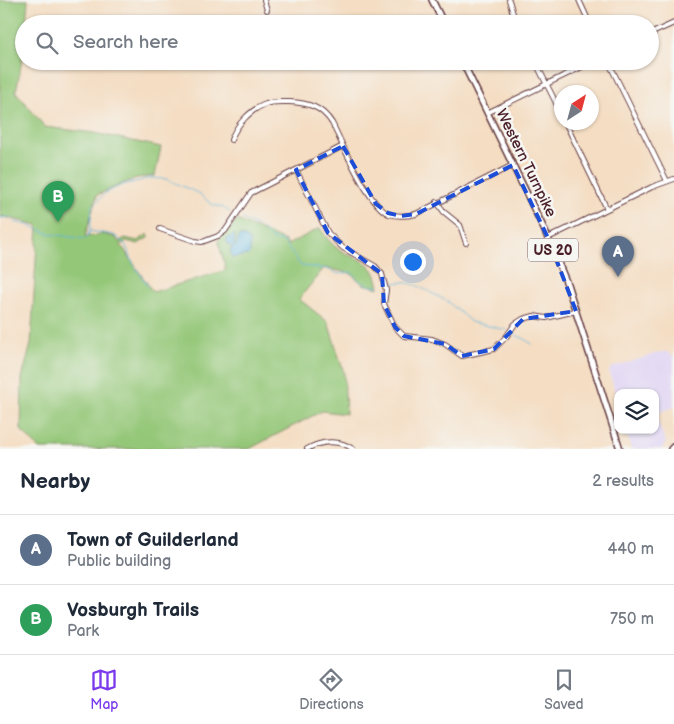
<!DOCTYPE html>
<style>
:root{--surface:#fff;--page:#f2f2f3;--text:#1f2937;--muted:#747a83;--line:#e0e1e3;--accent:#7c3aed}
body{margin:0;font-family:"Balsamiq Sans",sans-serif;background:var(--page);color:var(--text)}
.controls{position:absolute;right:15px;bottom:15px;display:grid;overflow:hidden;border-radius:10px;box-shadow:0 1px 4px #0004}
.controls button{width:45px;height:45px;display:grid;place-items:center;padding:0;border:0;border-bottom:1px solid var(--line);background:var(--surface);color:var(--text);font:25px sans-serif}
.compass{position:absolute;left:554px;top:85px;width:45px;height:45px;border-radius:50%;background:var(--surface);box-shadow:0 1px 4px #0004;rotate:36deg}
.you{position:absolute;left:412px;top:261px;width:18px;height:18px;margin:-12px;border:4px solid #fff;border-radius:50%;background:#1a73e8;box-shadow:0 0 0 8px #1a73e833}
.badge{display:grid;place-items:center;width:32px;height:32px;border-radius:50%;background:var(--accent);color:#fff;font-size:16px;font-weight:700}
.pin{position:absolute;translate:-50% -41px;filter:drop-shadow(0 1px 2px #0008)}
.pin::after{content:'';position:absolute;top:26px;width:18px;height:15px;background:inherit;clip-path:polygon(0 0,100% 0,50% 100%)}
.list{margin:0;padding:0;list-style:none}
h2{display:flex;justify-content:space-between;align-items:center;height:65px;margin:0;padding:0 20px;font-size:21px}
h2 small{font-size:16px;font-weight:400;color:var(--muted)}
.list li{display:grid;grid-template-columns:32px 1fr auto;gap:15px;align-items:center;box-sizing:border-box;height:70px;padding:0 20px;border-top:1px solid var(--line)}
.list b{display:block;font-size:19px;white-space:nowrap}
.list p{margin:0;font-size:16px;white-space:nowrap;color:var(--muted)}
.list em{font-size:16px;font-style:normal;color:var(--muted)}
.icon{flex:none;width:28px;height:28px;fill:none;stroke:currentColor;stroke-width:2;stroke-linecap:round;stroke-linejoin:round}
.map{position:relative;flex:none;width:674px;height:449px;overflow:hidden}
.search{position:absolute;background:var(--surface);box-shadow:0 1px 4px #0004;left:15px;right:15px;top:15px;height:55px;display:flex;align-items:center;gap:12px;box-sizing:border-box;padding:0 18px;border-radius:28px;color:var(--muted);font-size:19px}
.sheet{height:205px;background:var(--surface)}
nav{display:flex;justify-content:space-around;align-items:center;box-sizing:border-box;height:70px;border-top:1px solid var(--line);background:var(--surface);font-size:14px;color:var(--muted)}
nav a{display:grid;justify-items:center;gap:2px}
nav .on{color:var(--accent)}
.map>svg:first-child{display:block}
.built{fill:#e0d4f4}
.green{fill:#94c778;stroke:#6f7352}
.water{fill:#5fb4db;stroke:#546a83}
.lines{fill:none;stroke-linecap:round;stroke-linejoin:round}
.stream{stroke:#5fb4db;stroke-width:1}
.minor-casing{stroke:#643c42;stroke-width:6}
.major-casing{stroke:#643c42;stroke-width:8}
.minor{stroke:#fff;stroke-width:4}
.major{stroke:#fff;stroke-width:5}
.marked{fill:none;stroke:#1d4ed8;stroke-width:4;stroke-dasharray:10 6;stroke-linejoin:round}
.labels{text-anchor:middle;dominant-baseline:central;stroke-width:5;stroke-linejoin:round;paint-order:stroke}
.shield{fill:#f6f6f2;stroke:#7e6067;stroke-width:1}
.shield-label{font-size:14px;font-weight:bold;fill:#4a1f2b}
.street-label{font-size:15px;fill:#4a1f2b;stroke:#f6f6f2}
</style>
<div class="map">
<svg width="674" height="449" viewBox="0 0 674 449">
<rect width="100%" height="100%" fill="#f6f6f2"/>
<filter id="ink" filterUnits="userSpaceOnUse"><feTurbulence type="fractalNoise" baseFrequency=".02" numOctaves="2"/><feDisplacementMap in="SourceGraphic" scale="10" xChannelSelector="R" yChannelSelector="G"/><feConvolveMatrix kernelMatrix="1 2 1 2 8 2 1 2 1" color-interpolation-filters="sRGB"/></filter>
<filter id="wash" filterUnits="userSpaceOnUse"><feTurbulence type="fractalNoise" baseFrequency=".0096" numOctaves="4" result="noise"/><feDisplacementMap in="SourceGraphic" scale="20" xChannelSelector="R" yChannelSelector="G"/><feGaussianBlur stdDeviation="1.12" result="paint"/><feColorMatrix in="noise" values="0 0 0 0 0 0 0 0 0 0 0 0 0 0 0 0 0 1.4 0 .05"/><feComposite in="paint" operator="in"/></filter>
<g filter="url(#wash)">
<rect width="100%" height="100%" fill="#f4ddc2"/>
<path class="built" d="M 661,352 L 667,352 L 674,356 L 674,407 L 655,414 L 666,443 L 661,449 L 631,449 L 626,430 L 655,430 L 655,393 L 618,393 L 618,404 L 609,370 L 613,367 Z"/>
<path class="green" d="M 0,0 L 28,0 L 26,24 L 24,24 L 24,49 L 16,92 L 45,127 L 95,133 L 161,147 L 155,176 L 136,178 L 97,195 L 85,237 L 103,234 L 115,237 L 119,242 L 125,238 L 138,241 L 148,234 L 149,237 L 138,244 L 126,241 L 121,245 L 153,292 L 226,270 L 218,241 L 237,220 L 285,241 L 287,245 L 320,228 C 326,237 332,246 342,251 C 362,263 375,260 379,288 L 363,284 L 350,273 L 324,268 L 299,299 L 328,322 L 344,373 L 346,414 L 322,411 L 249,449 L 39,449 L 21,430 L 22,378 L 31,344 L 38,225 L 0,216 Z"/>
<path class="water" d="M 235,234 L 234,245 L 235,247 L 240,235 L 247,238 L 250,242 L 250,253 L 248,255 L 232,258 L 230,249 L 233,248 L 228,244 L 226,239 Z"/>
<g class="lines">
<path class="stream" d="M 0,218 L 10,217 L 15,222 L 28,225 L 50,234 L 86,239 L 90,231 L 114,235 L 125,244 L 134,265 L 148,286
M 243,219 L 262,229 L 271,239 L 284,242 L 301,266 L 327,269 L 339,274 L 351,272 C 359,282 366,287 379,286
M 90,230 L 92,207 L 105,193 L 122,185 L 150,178 L 166,179 L 198,193 L 213,205 L 224,208 L 230,212
M 392,283 L 404,282 L 416,285 L 447,301 L 471,322 L 506,330
M 513,334 L 525,339 L 532,344"/>
</g>
</g>
<g filter="url(#ink)">
<g class="lines">
<defs>
<path id="minor" d="M 264,0 L 267,10
M 509,0 L 516,24
M 579,0 L 590,24
M 650,34 L 674,23
M 535,61 L 562,115
M 608,61 L 667,181
M 487,113 L 594,61
M 565,122 L 607,209
M 231,140 C 236,125 251,109 266,104 C 273,101 281,102 289,102 C 308,103 321,106 332,123 C 343,145 368,205 389,214 C 398,217 407,216 416,214 L 513,165
M 296,170 L 328,233 L 343,248 L 375,266 L 382,274 L 386,290 L 384,304 L 395,327 L 404,336 L 432,339 L 445,344 L 462,356 L 494,349 L 506,337 L 515,324 L 523,319 L 534,316 L 546,318 L 576,311
M 437,202 L 444,212 L 460,225 L 466,243
M 160,229 L 195,241 L 202,242 L 218,236 L 225,231 L 251,193 L 343,146
M 548,238 L 652,187 L 674,179
M 307,449 C 321,441 339,439 353,449"/>
<path id="major" d="M 432,0 L 444,24
M 462,61 L 544,229 L 567,284 L 620,449
M 671,449 L 674,446"/>
</defs>
<use href="#minor" class="minor-casing"/>
<use href="#major" class="major-casing"/>
<use href="#minor" class="minor"/>
<use href="#major" class="major"/>
</g>
</g>
<path class="marked" d="M 343,146 L 376,204 L 388,213 L 401,216 L 416,214 L 513,165 L 548,238 L 576,311 L 523,319 L 494,349 L 462,356 L 445,344 L 404,336 L 395,327 L 384,304 L 382,274 L 328,233 L 296,170 Z"/>
<g class="labels">
<rect class="shield" x="528" y="238.5" width="50" height="23" rx="4"/>
<g class="shield-label">
<text x="553" y="250">US 20</text>
</g>
<g class="street-label">
<text transform="translate(526 163) rotate(64)">Western Turnpike</text>
</g>
</g>
</svg>
<div class="controls">
<button><svg class="icon" aria-label="layers" viewBox="0 0 24 24"><path d="M12 4l9 5-9 5-9-5zM3 14l9 5 9-5"/></svg></button>
</div>
<svg class="compass" viewBox="-18 -18 36 36"><path d="M0-13l5 13h-10z" fill="#e53935"/><path d="M0 13l5-13h-10z" fill="#747a83"/></svg>
<div class="you"></div>
<div class="pin badge" style="left:618px;top:277px;background:#5c6f8a">A</div>
<div class="pin badge" style="left:58px;top:222px;background:#2e9e5b">B</div>
<div class="search"><svg class="icon" aria-label="search" viewBox="0 0 24 24"><circle cx="10" cy="10" r="6"/><path d="M15 15l6 6"/></svg>Search here</div>
</div>
<section class="sheet">
<h2>Nearby<small>2 results</small></h2>
<ul class="list">
<li><span class="badge" style="background:#5c6f8a">A</span><div><b>Town of Guilderland</b><p>Public building</p></div><em>440 m</em></li>
<li><span class="badge" style="background:#2e9e5b">B</span><div><b>Vosburgh Trails</b><p>Park</p></div><em>750 m</em></li>
</ul>
</section>
<nav>
<a class="on"><svg class="icon" aria-label="map" viewBox="0 0 24 24"><path d="M3 6l6-2 6 2 6-2v14l-6 2-6-2-6 2zM9 4v14M15 6v14"/></svg>Map</a>
<a><svg class="icon" aria-label="directions" viewBox="0 0 24 24"><path d="M12 3l9 9-9 9-9-9zM9 14v-3h6M13 9l2 2-2 2"/></svg>Directions</a>
<a><svg class="icon" aria-label="saved" viewBox="0 0 24 24"><path d="M7 4h10v16l-5-4-5 4z"/></svg>Saved</a>
</nav>
